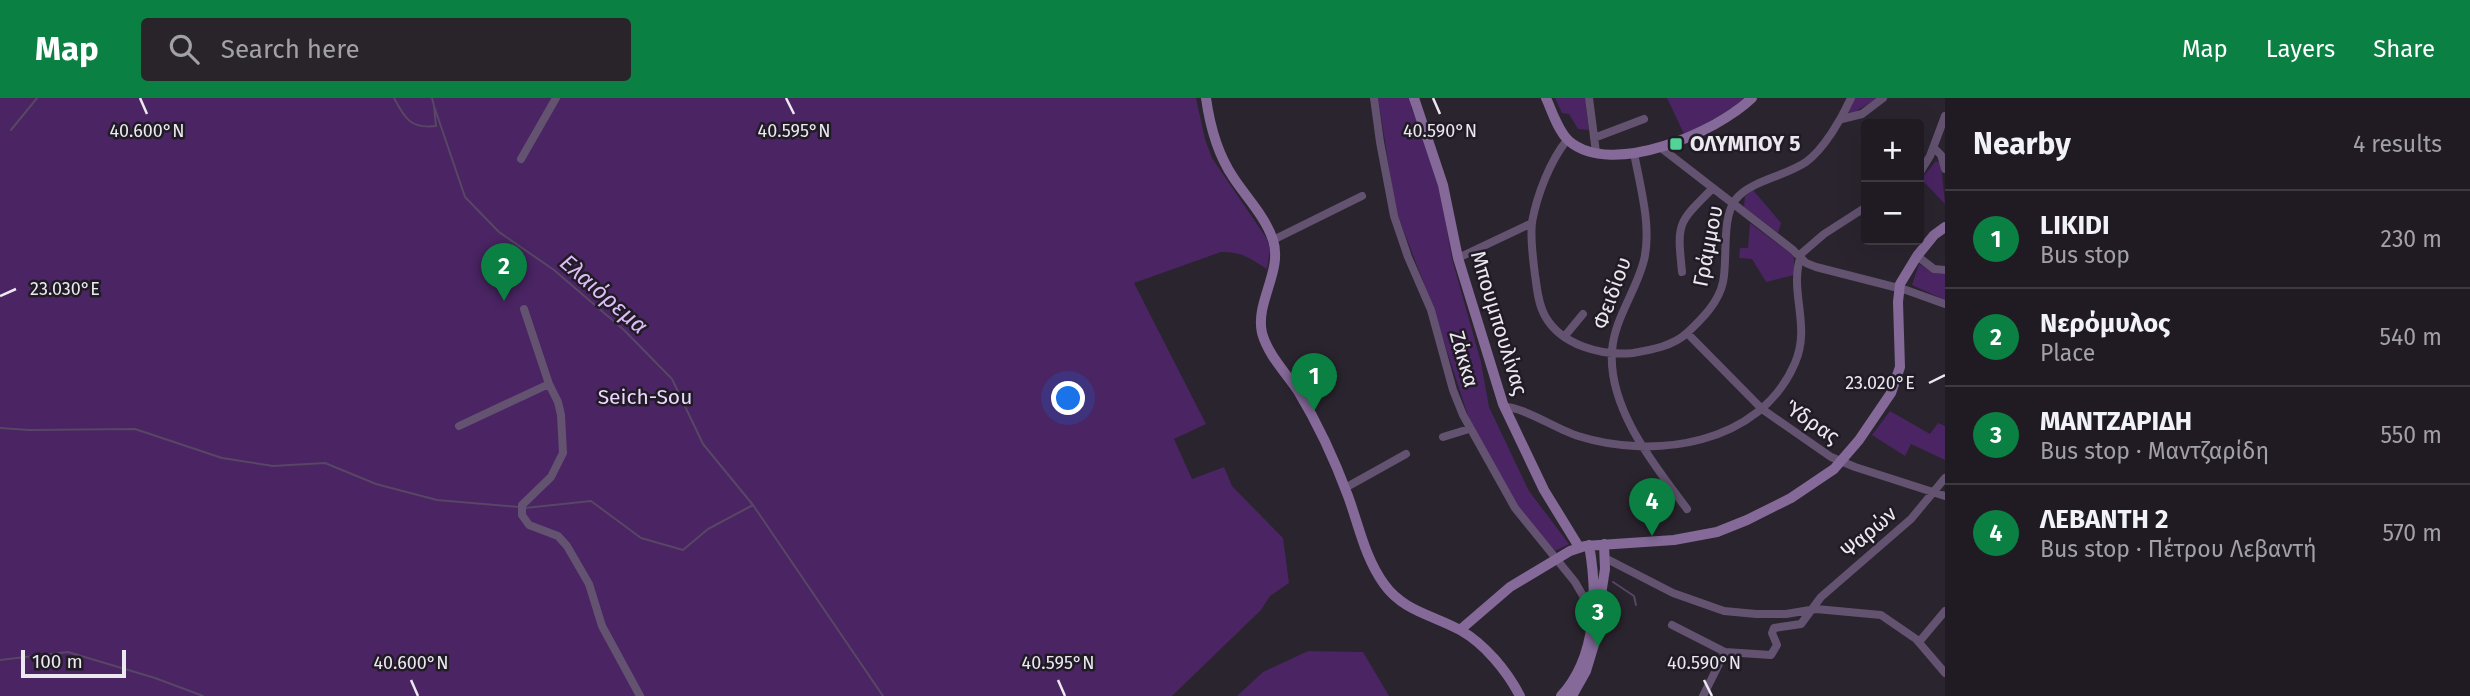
<!DOCTYPE html>
<meta charset="utf-8">
<style>
:root{--surface:#201b22;--page:#28242a;--text:#f1f3f6;--muted:#a2a1a5;--line:#3d3940;--accent:#0b8043}
body{margin:0;font-family:"Fira Sans",sans-serif;background:var(--page);color:var(--text)}
.controls{position:absolute;right:21px;top:21px;display:grid;overflow:hidden;border-radius:7px;box-shadow:0 7px 28px #0002}
.controls button{width:63px;height:63px;display:grid;place-items:center;padding:0;border:0;border-bottom:2px solid var(--line);background:var(--surface);color:var(--text);font:35px sans-serif}
.scale{position:absolute;left:21px;bottom:18px;width:105px;box-sizing:border-box;padding-left:7px;border:4px solid #ece8ef;border-top:0;font-size:19px;line-height:24px;white-space:nowrap;color:#ece8ef;-webkit-text-stroke:5px #201b25;paint-order:stroke}
.you{position:absolute;left:1069px;top:301px;width:24px;height:24px;margin:-18px;border:5px solid #fff;border-radius:50%;background:#1a73e8;box-shadow:0 0 0 10px #1a73e833}
.badge{display:grid;place-items:center;width:46px;height:46px;border-radius:50%;background:var(--accent);color:#fff;font-size:23px;font-weight:700}
.pin{position:absolute;translate:-50% -58px;filter:drop-shadow(0 2px 4px #0008)}
.pin::after{content:'';position:absolute;top:37px;width:24px;height:21px;background:inherit;clip-path:polygon(0 0,100% 0,50% 100%)}
.list{margin:0;padding:0;list-style:none}
h2{display:flex;justify-content:space-between;align-items:center;height:91px;margin:0;padding:0 28px;font-size:30px}
h2 small{font-size:23px;font-weight:400;color:var(--muted)}
.list li{display:grid;grid-template-columns:46px 1fr auto;gap:21px;align-items:center;box-sizing:border-box;height:98px;padding:0 28px;border-top:2px solid var(--line)}
.list b{display:block;font-size:26px;white-space:nowrap}
.list p{margin:0;font-size:23px;white-space:nowrap;color:var(--muted)}
.list em{font-size:23px;font-style:normal;color:var(--muted)}
.icon{flex:none;width:38px;height:38px;fill:none;stroke:currentColor;stroke-width:2;stroke-linecap:round;stroke-linejoin:round}
.map{position:relative;flex:none;width:1945px;height:598px;overflow:hidden}
header{display:flex;align-items:center;gap:42px;box-sizing:border-box;height:98px;padding:0 35px;background:var(--accent);color:#fff}
header strong{font-size:33px}
nav{display:flex;gap:38px;margin-inline-start:auto;font-size:24px}
.search{width:490px;height:63px;background:var(--page);display:flex;align-items:center;gap:18px;box-sizing:border-box;padding:0 24px;border-radius:7px;color:var(--muted);font-size:26px}
main{display:flex}
aside{flex:1;background:var(--surface)}
.map>svg:first-child{display:block}
.green{fill:#4a2463}
.lines{fill:none;stroke-linecap:round;stroke-linejoin:round}
.stream{stroke:#584665;stroke-width:2}
.street{stroke:#635270;stroke-width:8}
.secondary{stroke:#846999;stroke-width:10}
.ticks{fill:none;stroke:#ece8ef;stroke-width:2.5}
.poi-dot{fill:#52d397;stroke:#201b25;stroke-width:2.5}
.labels{text-anchor:middle;dominant-baseline:central;stroke-width:5;stroke-linejoin:round;paint-order:stroke}
.poi-label{font-size:21px;font-weight:bold;fill:#ece8ef;stroke:#201b25;text-anchor:start}
.street-label{font-size:21px;fill:#ece8ef;stroke:#201b25}
.park-label{font-size:21px;fill:#ecd7fe;stroke:#201b25}
.water-label{font-size:23px;font-style:italic;fill:#dcbcf6;stroke:#201b25}
.ticks-label{font-size:18px;text-anchor:middle;fill:#ece8ef;stroke:#201b25;stroke-width:5;stroke-linejoin:round;paint-order:stroke}
</style>
<header>
<strong>Map</strong>
<div class="search"><svg class="icon" aria-label="search" viewBox="0 0 24 24"><circle cx="10" cy="10" r="6"/><path d="M15 15l6 6"/></svg>Search here</div>
<nav><a>Map</a><a>Layers</a><a>Share</a></nav>
</header>
<main>
<div class="map">
<svg width="1945" height="598" viewBox="0 0 1945 598">
<rect width="100%" height="100%" fill="#2a242e"/>
<path class="green" d="M 0,0 L 1196,0 L 1205,41 L 1212,60 L 1267,141 L 1270,151 L 1267,171 C 1249,160 1243,154 1221,154 L 1134,185 L 1206,326 L 1174,341 L 1192,381 L 1224,369 L 1232,388 L 1283,440 L 1289,485 L 1270,498 L 1261,512 L 1172,598 L 0,598 Z
M 1378,0 L 1411,0 L 1411,9 L 1437,74 L 1452,161 L 1481,264 L 1489,309 L 1529,393 L 1569,446 L 1555,453 L 1515,409 L 1470,324 L 1431,204 L 1396,113 Z
M 1555,0 L 1585,0 L 1589,32 L 1578,31 L 1569,16 L 1562,15 Z
M 1667,0 L 1749,0 L 1685,38 Z
M 1854,0 L 1878,0 L 1850,17 L 1848,13 Z
M 1936,63 L 1941,66 L 1945,106 L 1921,81 Z
M 1753,92 L 1781,125 L 1778,135 L 1744,109 L 1745,98 Z
M 1750,125 L 1794,158 L 1794,177 L 1766,184 L 1752,161 L 1739,160 L 1740,150 L 1748,150 Z
M 1919,166 L 1934,175 L 1945,176 L 1945,202 L 1912,187 Z
M 1890,313 L 1930,336 L 1938,325 L 1945,328 L 1945,362 L 1911,346 L 1905,358 L 1872,337 Z
M 1308,553 L 1363,554 L 1389,598 L 1237,598 L 1263,574 Z"/>
<g class="lines">
<path class="stream" d="M 394,0 C 405,21 411,31 436,28 L 434,8 L 465,99 L 499,134 L 554,172 L 624,232 L 672,281 L 703,346 L 753,407
M 432,0 L 434,8
M 11,32 L 37,0
M 0,330 L 29,332 L 135,331 L 222,360 L 273,368 L 325,365 L 376,386 L 437,402 L 519,409
M 525,410 L 591,403 L 641,440 L 683,452 L 708,431 L 753,407 L 883,598
M 1613,484 L 1634,498 L 1636,507
M 0,562 L 68,554 L 155,580 L 203,598"/>
<path class="street" d="M 1374,0 L 1380,44 L 1394,118 L 1408,159 L 1431,212 L 1453,292 L 1463,317 L 1515,410 L 1575,484 L 1586,503
M 1589,0 L 1596,54
M 1842,21 L 1862,16 L 1883,0
M 1594,40 L 1644,21
M 1567,42 C 1550,63 1537,97 1532,124 C 1530,141 1533,160 1535,177 C 1537,190 1538,206 1545,218 C 1561,247 1601,258 1633,255 C 1651,252 1673,248 1687,235 C 1702,221 1719,204 1723,184 C 1728,161 1721,119 1736,101 C 1750,83 1786,78 1806,64 C 1824,51 1842,20 1851,0
M 1660,49 L 1793,152 L 1806,165 L 1816,169 L 1906,192 L 1945,206
M 1934,50 L 1941,57 L 1945,71
M 1634,55 C 1640,88 1652,129 1644,162 C 1636,194 1614,221 1612,253 C 1608,311 1655,368 1687,411
M 521,61 L 556,0
M 1919,76 L 1930,58 L 1945,18
M 1273,142 L 1362,98
M 1917,158 L 1934,171 L 1945,172
M 1458,160 L 1532,125
M 1682,174 C 1677,124 1677,126 1713,90
M 524,211 L 549,286 L 558,304 L 561,317 L 563,355 L 551,379 L 522,407 L 522,417 L 529,427 L 558,438 L 567,448 L 589,486 L 602,528 L 640,598
M 1687,235 L 1762,311 L 1831,359 L 1855,369 L 1945,398
M 1564,239 L 1583,216
M 1504,309 C 1522,308 1558,332 1578,338 C 1654,362 1760,347 1795,265 C 1812,226 1787,191 1802,155 L 1824,136 L 1866,109
M 459,328 L 549,286
M 1443,339 L 1469,331
M 1345,390 L 1406,356
M 1605,460 L 1673,495 L 1724,513 L 1756,516 L 1786,516 L 1816,511 L 1881,517 L 1916,541 L 1945,575
M 1672,527 L 1725,554 L 1771,557 L 1777,547 L 1772,535 L 1774,530 L 1801,526 L 1821,499 L 1911,421 L 1945,380
M 1919,544 L 1945,513
M 1703,598 L 1725,554"/>
<path class="secondary" d="M 1206,0 C 1210,29 1217,55 1233,79 C 1246,99 1265,118 1273,142 C 1283,173 1255,204 1262,235 C 1268,257 1286,275 1298,293 C 1318,326 1335,363 1348,398 C 1359,428 1365,460 1384,486 C 1403,513 1433,517 1460,532 C 1485,546 1507,573 1520,598
M 1414,0 L 1443,87 L 1458,160 L 1503,306 L 1544,392 L 1579,449
M 1546,0 C 1552,13 1558,33 1569,43 C 1612,80 1717,34 1752,0
M 1600,503 L 1605,471 L 1604,446
M 1460,532 L 1510,489 L 1570,453 L 1585,448 L 1674,442 L 1717,434 L 1747,422 L 1791,400 L 1834,371 L 1859,342 L 1891,295 L 1900,269 L 1898,204 L 1900,186 L 1917,158 L 1934,137 L 1945,129
M 1561,598 C 1597,559 1598,497 1589,447
M 1572,598 L 1586,573 L 1595,543"/>
</g>
<path class="ticks" d="M 140,0 L 147,16M 786,0 L 794,16M 1433,0 L 1440,16M 0,198 L 16,191M 1929,285 L 1945,277M 411,582 L 418,598M 1058,582 L 1065,598M 1704,582 L 1712,598"/>
<rect class="poi-dot" x="1669" y="39" width="14" height="14" rx="3.5"/>
<g class="labels">
<g class="poi-label">
<text x="1690" y="46">ΟΛΥΜΠΟΥ 5</text>
</g>
<g class="street-label">
<text transform="translate(1708 148) rotate(-79)">Γράμμου</text>
<text transform="translate(1612 195) rotate(-70)">Φειδίου</text>
<text transform="translate(1499 225) rotate(73)">Μπουμπουλίνας</text>
<text transform="translate(1464 261) rotate(74)">Ζάκκα</text>
<text transform="translate(1812 324) rotate(34)">Ύδρας</text>
<text transform="translate(1869 434) rotate(-41)">Ψαρών</text>
</g>
<g class="park-label">
<text x="645" y="299">Seich-Sou</text>
</g>
<g class="water-label">
<text transform="translate(604 196) rotate(41)">Ελαιόρεμα</text>
</g>
</g>
<g class="ticks-label">
<text x="1440" y="39">40.590°N</text>
<text x="147" y="39">40.600°N</text>
<text x="794" y="39">40.595°N</text>
<text x="65" y="197">23.030°E</text>
<text x="1880" y="291">23.020°E</text>
<text x="411" y="571">40.600°N</text>
<text x="1058" y="571">40.595°N</text>
<text x="1704" y="571">40.590°N</text>
</g>
</svg>
<div class="controls">
<button>+</button>
<button>−</button>
</div>
<div class="scale">100 m</div>
<div class="you"></div>
<div class="pin badge" style="left:1314px;top:313px">1</div>
<div class="pin badge" style="left:504px;top:203px">2</div>
<div class="pin badge" style="left:1598px;top:549px">3</div>
<div class="pin badge" style="left:1652px;top:438px">4</div>
</div>
<aside>
<h2>Nearby<small>4 results</small></h2>
<ul class="list">
<li><span class="badge">1</span><div><b>LIKIDI</b><p>Bus stop</p></div><em>230 m</em></li>
<li><span class="badge">2</span><div><b>Νερόμυλος</b><p>Place</p></div><em>540 m</em></li>
<li><span class="badge">3</span><div><b>ΜΑΝΤΖΑΡΙΔΗ</b><p>Bus stop · Μαντζαρίδη</p></div><em>550 m</em></li>
<li><span class="badge">4</span><div><b>ΛΕΒΑΝΤΗ 2</b><p>Bus stop · Πέτρου Λεβαντή</p></div><em>570 m</em></li>
</ul>
</aside>
</main>
